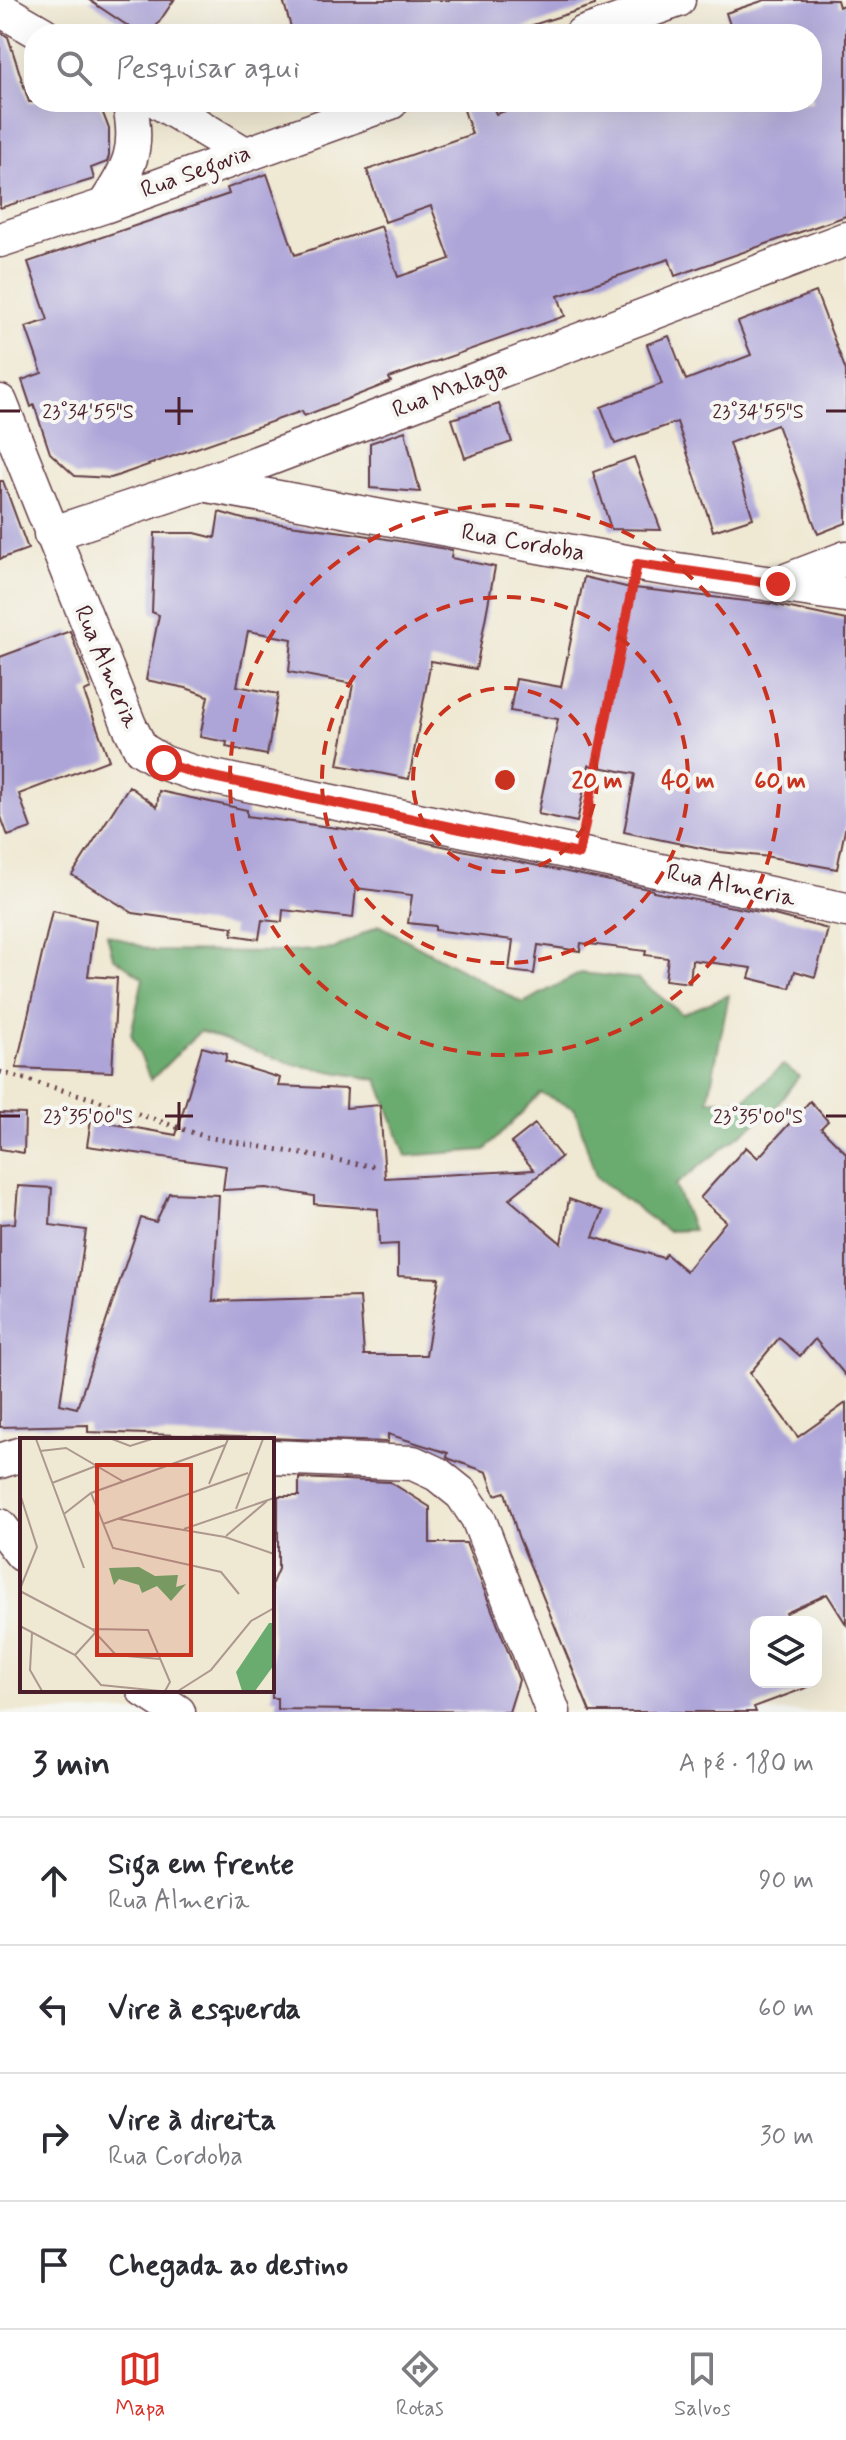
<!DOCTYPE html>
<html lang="pt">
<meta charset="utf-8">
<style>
:root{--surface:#fff;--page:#f2f2f3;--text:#2b2b33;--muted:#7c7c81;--line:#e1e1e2;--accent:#d93025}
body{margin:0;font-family:Mynerve,sans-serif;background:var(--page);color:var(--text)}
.controls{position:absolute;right:24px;bottom:24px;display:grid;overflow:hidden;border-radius:16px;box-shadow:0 8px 32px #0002}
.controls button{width:72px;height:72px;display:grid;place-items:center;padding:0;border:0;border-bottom:2px solid var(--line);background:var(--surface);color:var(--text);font:40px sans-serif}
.stop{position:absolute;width:24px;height:24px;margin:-18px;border:6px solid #d93025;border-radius:50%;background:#fff}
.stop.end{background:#d93025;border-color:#fff;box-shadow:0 2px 8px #0008}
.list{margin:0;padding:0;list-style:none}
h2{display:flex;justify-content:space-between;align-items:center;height:104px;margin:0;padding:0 32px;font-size:34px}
h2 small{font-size:26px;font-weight:400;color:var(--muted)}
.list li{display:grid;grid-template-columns:52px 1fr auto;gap:24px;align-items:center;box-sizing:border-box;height:128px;padding:0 32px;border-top:2px solid var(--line)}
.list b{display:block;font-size:30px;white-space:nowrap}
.list p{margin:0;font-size:26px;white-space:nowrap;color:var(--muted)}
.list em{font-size:26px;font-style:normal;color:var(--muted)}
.icon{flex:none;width:44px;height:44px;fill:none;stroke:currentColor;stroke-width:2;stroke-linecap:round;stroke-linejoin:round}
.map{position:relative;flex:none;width:846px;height:1712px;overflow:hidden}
.search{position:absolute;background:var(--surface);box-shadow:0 8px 32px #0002;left:24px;right:24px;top:24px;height:88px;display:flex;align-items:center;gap:20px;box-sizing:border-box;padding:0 28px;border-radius:32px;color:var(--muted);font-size:30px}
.sheet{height:616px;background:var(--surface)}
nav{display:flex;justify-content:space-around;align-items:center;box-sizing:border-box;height:112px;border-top:2px solid var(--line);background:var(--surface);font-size:22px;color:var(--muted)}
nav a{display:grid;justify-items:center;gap:4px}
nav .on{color:var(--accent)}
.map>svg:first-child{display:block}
.forest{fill:#6aac6f;stroke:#5a664d;stroke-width:2}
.building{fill:#ada5d8}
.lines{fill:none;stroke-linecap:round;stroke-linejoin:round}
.street-casing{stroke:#633d44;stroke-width:37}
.path{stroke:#633d44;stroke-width:5;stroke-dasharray:2 6;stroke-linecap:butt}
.street{stroke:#fff;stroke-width:34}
.route{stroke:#d93025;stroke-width:10}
.ticks{fill:none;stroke:#4a1f2b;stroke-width:3}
.ring{fill:none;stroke:#c8321e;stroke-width:4;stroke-dasharray:14 10}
.labels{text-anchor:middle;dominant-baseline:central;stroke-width:8;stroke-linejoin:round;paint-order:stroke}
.street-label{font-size:24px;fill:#4a1f2b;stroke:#f6f6f2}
.inset-road{fill:none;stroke:#ad988f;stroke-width:2}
.view{fill:#c8321e;fill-opacity:0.15;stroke:#c8321e;stroke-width:4}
.inset-edge{fill:none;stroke:#4a1f2b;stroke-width:4}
.ticks-label{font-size:20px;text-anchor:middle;fill:#4a1f2b;stroke:#f6f6f2;stroke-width:8;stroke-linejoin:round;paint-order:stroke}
.centre{fill:#c8321e;stroke:#f6f6f2;stroke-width:4}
.ring-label{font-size:24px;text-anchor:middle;font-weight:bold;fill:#c8321e;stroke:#f6f6f2;stroke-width:8;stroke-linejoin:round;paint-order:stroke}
</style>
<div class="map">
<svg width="846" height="1712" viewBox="0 0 846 1712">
<rect width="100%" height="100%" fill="#f6f6f2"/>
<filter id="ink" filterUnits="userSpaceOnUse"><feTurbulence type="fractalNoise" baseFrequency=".0125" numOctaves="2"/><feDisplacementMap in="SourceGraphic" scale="16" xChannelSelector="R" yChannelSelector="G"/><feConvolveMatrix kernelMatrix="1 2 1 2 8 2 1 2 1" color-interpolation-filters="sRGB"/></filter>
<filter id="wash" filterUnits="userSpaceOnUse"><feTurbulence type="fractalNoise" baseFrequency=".006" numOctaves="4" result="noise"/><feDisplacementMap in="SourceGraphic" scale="32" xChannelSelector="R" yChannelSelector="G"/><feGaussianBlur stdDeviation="1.8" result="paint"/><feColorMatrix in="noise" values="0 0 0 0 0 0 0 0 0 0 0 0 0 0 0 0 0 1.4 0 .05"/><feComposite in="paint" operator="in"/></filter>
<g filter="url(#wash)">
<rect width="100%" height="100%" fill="#efe8d2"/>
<path class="forest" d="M 379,925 L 523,1003 L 581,973 L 638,979 L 682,1014 L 729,995 L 708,1100 L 743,1101 L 783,1065 L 799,1076 L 776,1107 L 675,1185 L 693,1230 L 667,1231 L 596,1177 L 575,1109 L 541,1093 L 485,1150 L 406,1156 L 378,1080 L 292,1064 L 200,1031 L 151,1080 L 131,1034 L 143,978 L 113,957 L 107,934 L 154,951 L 280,952 L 334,949 Z"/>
<g id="blocks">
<path class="building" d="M 89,0 L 174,0 L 151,34 L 140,34 Z
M 283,0 L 595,0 L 595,5 L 505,34 L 293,34 Z
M 765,0 L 837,0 L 839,7 L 846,4 L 846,216 L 675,276 L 669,259 L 558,296 L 565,316 L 389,378 L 391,382 L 304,416 L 302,411 L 111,478 L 75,476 L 50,453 L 34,405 L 31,407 L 22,380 L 42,373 L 26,327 L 48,320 L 28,262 L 229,194 L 227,188 L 267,174 L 295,255 L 381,226 L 398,277 L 450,259 L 431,206 L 385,222 L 367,170 L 472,134 L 463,107 L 478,102 L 491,102 L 496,114 L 532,102 L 812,102 L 812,34 L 733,34 L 726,13 Z
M 0,32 L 8,37 L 29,102 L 95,102 L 101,108 L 109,129 L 109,156 L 107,162 L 91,168 L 94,179 L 0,208 Z
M 816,292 L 846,371 L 846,523 L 818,534 L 777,425 L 729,443 L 753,518 L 713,531 L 677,422 L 615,444 L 601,407 L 662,384 L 647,344 L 669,336 L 686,380 L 751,355 L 738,322 Z
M 499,404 L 512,442 L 465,458 L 452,419 Z
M 405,431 L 420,492 L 370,488 L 370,443 Z
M 634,457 L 661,530 L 611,529 L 593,472 Z
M 0,481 L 3,481 L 28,549 L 0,559 Z
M 219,512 L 243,519 L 351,533 L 452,550 L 451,558 L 495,567 L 476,669 L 431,661 L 409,779 L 338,765 L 353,684 L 289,672 L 292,639 L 248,631 L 237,686 L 278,694 L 267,755 L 226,747 L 227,742 L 200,737 L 208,696 L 186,688 L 146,680 L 159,615 L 152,612 L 155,533 L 195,533 L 215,538 Z
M 584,577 L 626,587 L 772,604 L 846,620 L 846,825 L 837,869 L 770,857 L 720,852 L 624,832 L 635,774 L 589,765 L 577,822 L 538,814 L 558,719 L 510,711 L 516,679 L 561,687 Z
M 70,631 L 91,689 L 84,692 L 109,760 L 19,794 L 31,828 L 8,836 L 0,814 L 0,657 Z
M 129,786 L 157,807 L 159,791 L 247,810 L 247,816 L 390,835 L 653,890 L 653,892 L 770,914 L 828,929 L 815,977 L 795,971 L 790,988 L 749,978 L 752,968 L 692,960 L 690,983 L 665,980 L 668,958 L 645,955 L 646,951 L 581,943 L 580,951 L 538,945 L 534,974 L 509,971 L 513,940 L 435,930 L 435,926 L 408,923 L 412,895 L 356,888 L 353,918 L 283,910 L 282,922 L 262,920 L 259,939 L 232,935 L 233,927 L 133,913 L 72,875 Z
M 52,911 L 96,920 L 88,976 L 117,978 L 112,1072 L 16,1068 Z
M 202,1047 L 227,1054 L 225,1061 L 280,1078 L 278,1086 L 347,1089 L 346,1108 L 380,1105 L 385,1178 L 534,1170 L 511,1143 L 535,1124 L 561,1157 L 509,1199 L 561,1243 L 569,1199 L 603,1211 L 593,1237 L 663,1258 L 666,1254 L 686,1271 L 726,1221 L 700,1198 L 746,1147 L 758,1158 L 810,1101 L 828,1121 L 821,1128 L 846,1153 L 846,1376 L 815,1339 L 800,1356 L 779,1338 L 750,1373 L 798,1437 L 846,1403 L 846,1624 L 827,1594 L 786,1613 L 791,1622 L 756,1622 L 756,1682 L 813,1682 L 814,1685 L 754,1707 L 756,1712 L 590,1712 L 518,1536 L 505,1492 L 495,1495 L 487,1472 L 450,1459 L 447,1457 L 448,1453 L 388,1434 L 388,1442 L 88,1432 L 88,1425 L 0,1427 L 0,1224 L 15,1223 L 18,1186 L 52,1188 L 50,1225 L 86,1230 L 60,1404 L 77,1408 L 141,1218 L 156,1222 L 169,1193 L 219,1195 L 213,1301 L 360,1297 L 364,1355 L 426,1355 L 439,1278 L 398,1276 L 398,1244 L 379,1245 L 378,1209 L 314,1204 L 314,1196 L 267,1188 L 223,1190 L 226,1166 L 87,1146 L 91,1120 L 176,1135 Z
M 0,1113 L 25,1114 L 24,1153 L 0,1149 Z
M 299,1478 L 390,1482 L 430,1507 L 430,1543 L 466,1543 L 519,1680 L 509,1712 L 277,1709 L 277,1698 L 272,1698 L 272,1583 L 278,1569 L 278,1496 L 299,1496 Z"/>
</g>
</g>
<g filter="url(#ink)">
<use href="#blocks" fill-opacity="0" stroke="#633d44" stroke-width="2"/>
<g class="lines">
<defs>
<path id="street" d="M 0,9 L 43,34
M 582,34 L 678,0
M 159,102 L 245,154
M 104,206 C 130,168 140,148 129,102
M 0,240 L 104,206 L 391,102
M 0,402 L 129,725 L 141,749 L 164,763 L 194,773 L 846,910
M 202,484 L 637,564 L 846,595
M 51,534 L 202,484 L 846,239
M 778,584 L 846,558
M 272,1457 L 413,1463 L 437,1474 L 462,1494 L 478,1518 L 553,1712
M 0,1461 L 22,1454
M 0,1526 L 22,1554
M 144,1690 L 178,1712"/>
</defs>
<use href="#street" class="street-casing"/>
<path class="path" d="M 585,825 L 632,592
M 0,1072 L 97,1100 L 206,1137 L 376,1167"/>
<use href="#street" class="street"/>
</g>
</g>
<g class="lines" filter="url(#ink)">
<path class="route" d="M 164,763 L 194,773 L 579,854 L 637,564 L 778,584"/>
</g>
<path class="ticks" d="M 179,397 L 179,425M 0,411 L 20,411M 165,411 L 193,411M 826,411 L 846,411M 179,1102 L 179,1130M 0,1116 L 20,1116M 165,1116 L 193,1116M 826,1116 L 846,1116"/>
<g class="ring">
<circle cx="505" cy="780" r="92"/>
<circle cx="505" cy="780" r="183"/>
<circle cx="505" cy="780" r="275"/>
</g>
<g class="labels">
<g class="street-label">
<text transform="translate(196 172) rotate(-20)">Rua Segovia</text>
<text transform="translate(450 390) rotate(-21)">Rua Malaga</text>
<text transform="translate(523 543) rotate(10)">Rua Cordoba</text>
<text transform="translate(106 667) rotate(67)">Rua Almeria</text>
<text transform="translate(731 886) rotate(12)">Rua Almeria</text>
</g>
</g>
<g transform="translate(20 1438)">
<rect width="254" height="254" fill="#efe8d2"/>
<path d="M 119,129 L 135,138 L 158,137 L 156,149 L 166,146 L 151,163 L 137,148 L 122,155 L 119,147 L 99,141 L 94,147 L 89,130 ZM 249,185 L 254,185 L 254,227 L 235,253 L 222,253 L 216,234 Z" fill="#6aac6f"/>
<path class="inset-road" d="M 16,1 L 64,130M 92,1 L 110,8 L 132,1M 20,13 L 46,10 L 104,44M 32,45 L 76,28M 189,46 L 208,1M 71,55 L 93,110 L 201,134 L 219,156M 0,56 L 17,109 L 0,151M 216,71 L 243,1M 44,76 L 71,55 L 205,7M 99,81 L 205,99 L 254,116M 83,86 L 228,35M 164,91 L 254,60M 206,98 L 247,63M 0,153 L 72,191 L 96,217 L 140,221M 0,188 L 55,217 L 81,247 L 140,253M 72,191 L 128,192 L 150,244 L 145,253M 12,195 L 10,232 L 22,253M 55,217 L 76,194M 158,253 L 191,232 L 231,183 L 254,170"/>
<path class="view" d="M 77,27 L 171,27 L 171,217 L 77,217 Z"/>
<rect width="254" height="254" class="inset-edge"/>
</g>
<g class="ticks-label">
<text x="88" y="418">23°34'55"S</text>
<text x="758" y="418">23°34'55"S</text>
<text x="88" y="1123">23°35'00"S</text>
<text x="758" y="1123">23°35'00"S</text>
</g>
<circle cx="505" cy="780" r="12" class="centre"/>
<g class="ring-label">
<text x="597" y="788">20 m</text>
<text x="688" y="788">40 m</text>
<text x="780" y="788">60 m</text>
</g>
</svg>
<div class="controls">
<button><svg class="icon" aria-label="layers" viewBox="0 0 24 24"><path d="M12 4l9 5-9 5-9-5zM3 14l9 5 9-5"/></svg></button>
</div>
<div class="stop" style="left:164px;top:763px"></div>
<div class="stop end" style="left:778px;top:584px"></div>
<div class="search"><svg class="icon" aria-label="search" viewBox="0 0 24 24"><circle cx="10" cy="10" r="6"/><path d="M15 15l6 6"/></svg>Pesquisar aqui</div>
</div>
<section class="sheet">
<h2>3 min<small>A pé · 180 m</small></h2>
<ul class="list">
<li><svg class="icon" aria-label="ahead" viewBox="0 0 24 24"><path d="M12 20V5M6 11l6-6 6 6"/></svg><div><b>Siga em frente</b><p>Rua Almeria</p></div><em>90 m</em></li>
<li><svg class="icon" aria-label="left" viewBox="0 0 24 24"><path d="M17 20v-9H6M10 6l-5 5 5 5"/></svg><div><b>Vire à esquerda</b></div><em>60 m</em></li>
<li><svg class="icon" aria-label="right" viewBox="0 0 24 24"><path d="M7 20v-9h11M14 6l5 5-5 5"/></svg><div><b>Vire à direita</b><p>Rua Cordoba</p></div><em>30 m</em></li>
<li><svg class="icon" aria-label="arrive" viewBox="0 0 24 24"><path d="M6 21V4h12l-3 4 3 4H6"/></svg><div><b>Chegada ao destino</b></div></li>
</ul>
</section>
<nav>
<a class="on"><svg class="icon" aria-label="map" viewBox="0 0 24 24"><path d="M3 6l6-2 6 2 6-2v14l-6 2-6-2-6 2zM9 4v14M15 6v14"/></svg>Mapa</a>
<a><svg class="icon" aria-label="directions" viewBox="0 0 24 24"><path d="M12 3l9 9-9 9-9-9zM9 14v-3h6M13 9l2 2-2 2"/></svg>Rotas</a>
<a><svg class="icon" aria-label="saved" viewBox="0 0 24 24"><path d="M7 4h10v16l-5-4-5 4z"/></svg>Salvos</a>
</nav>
